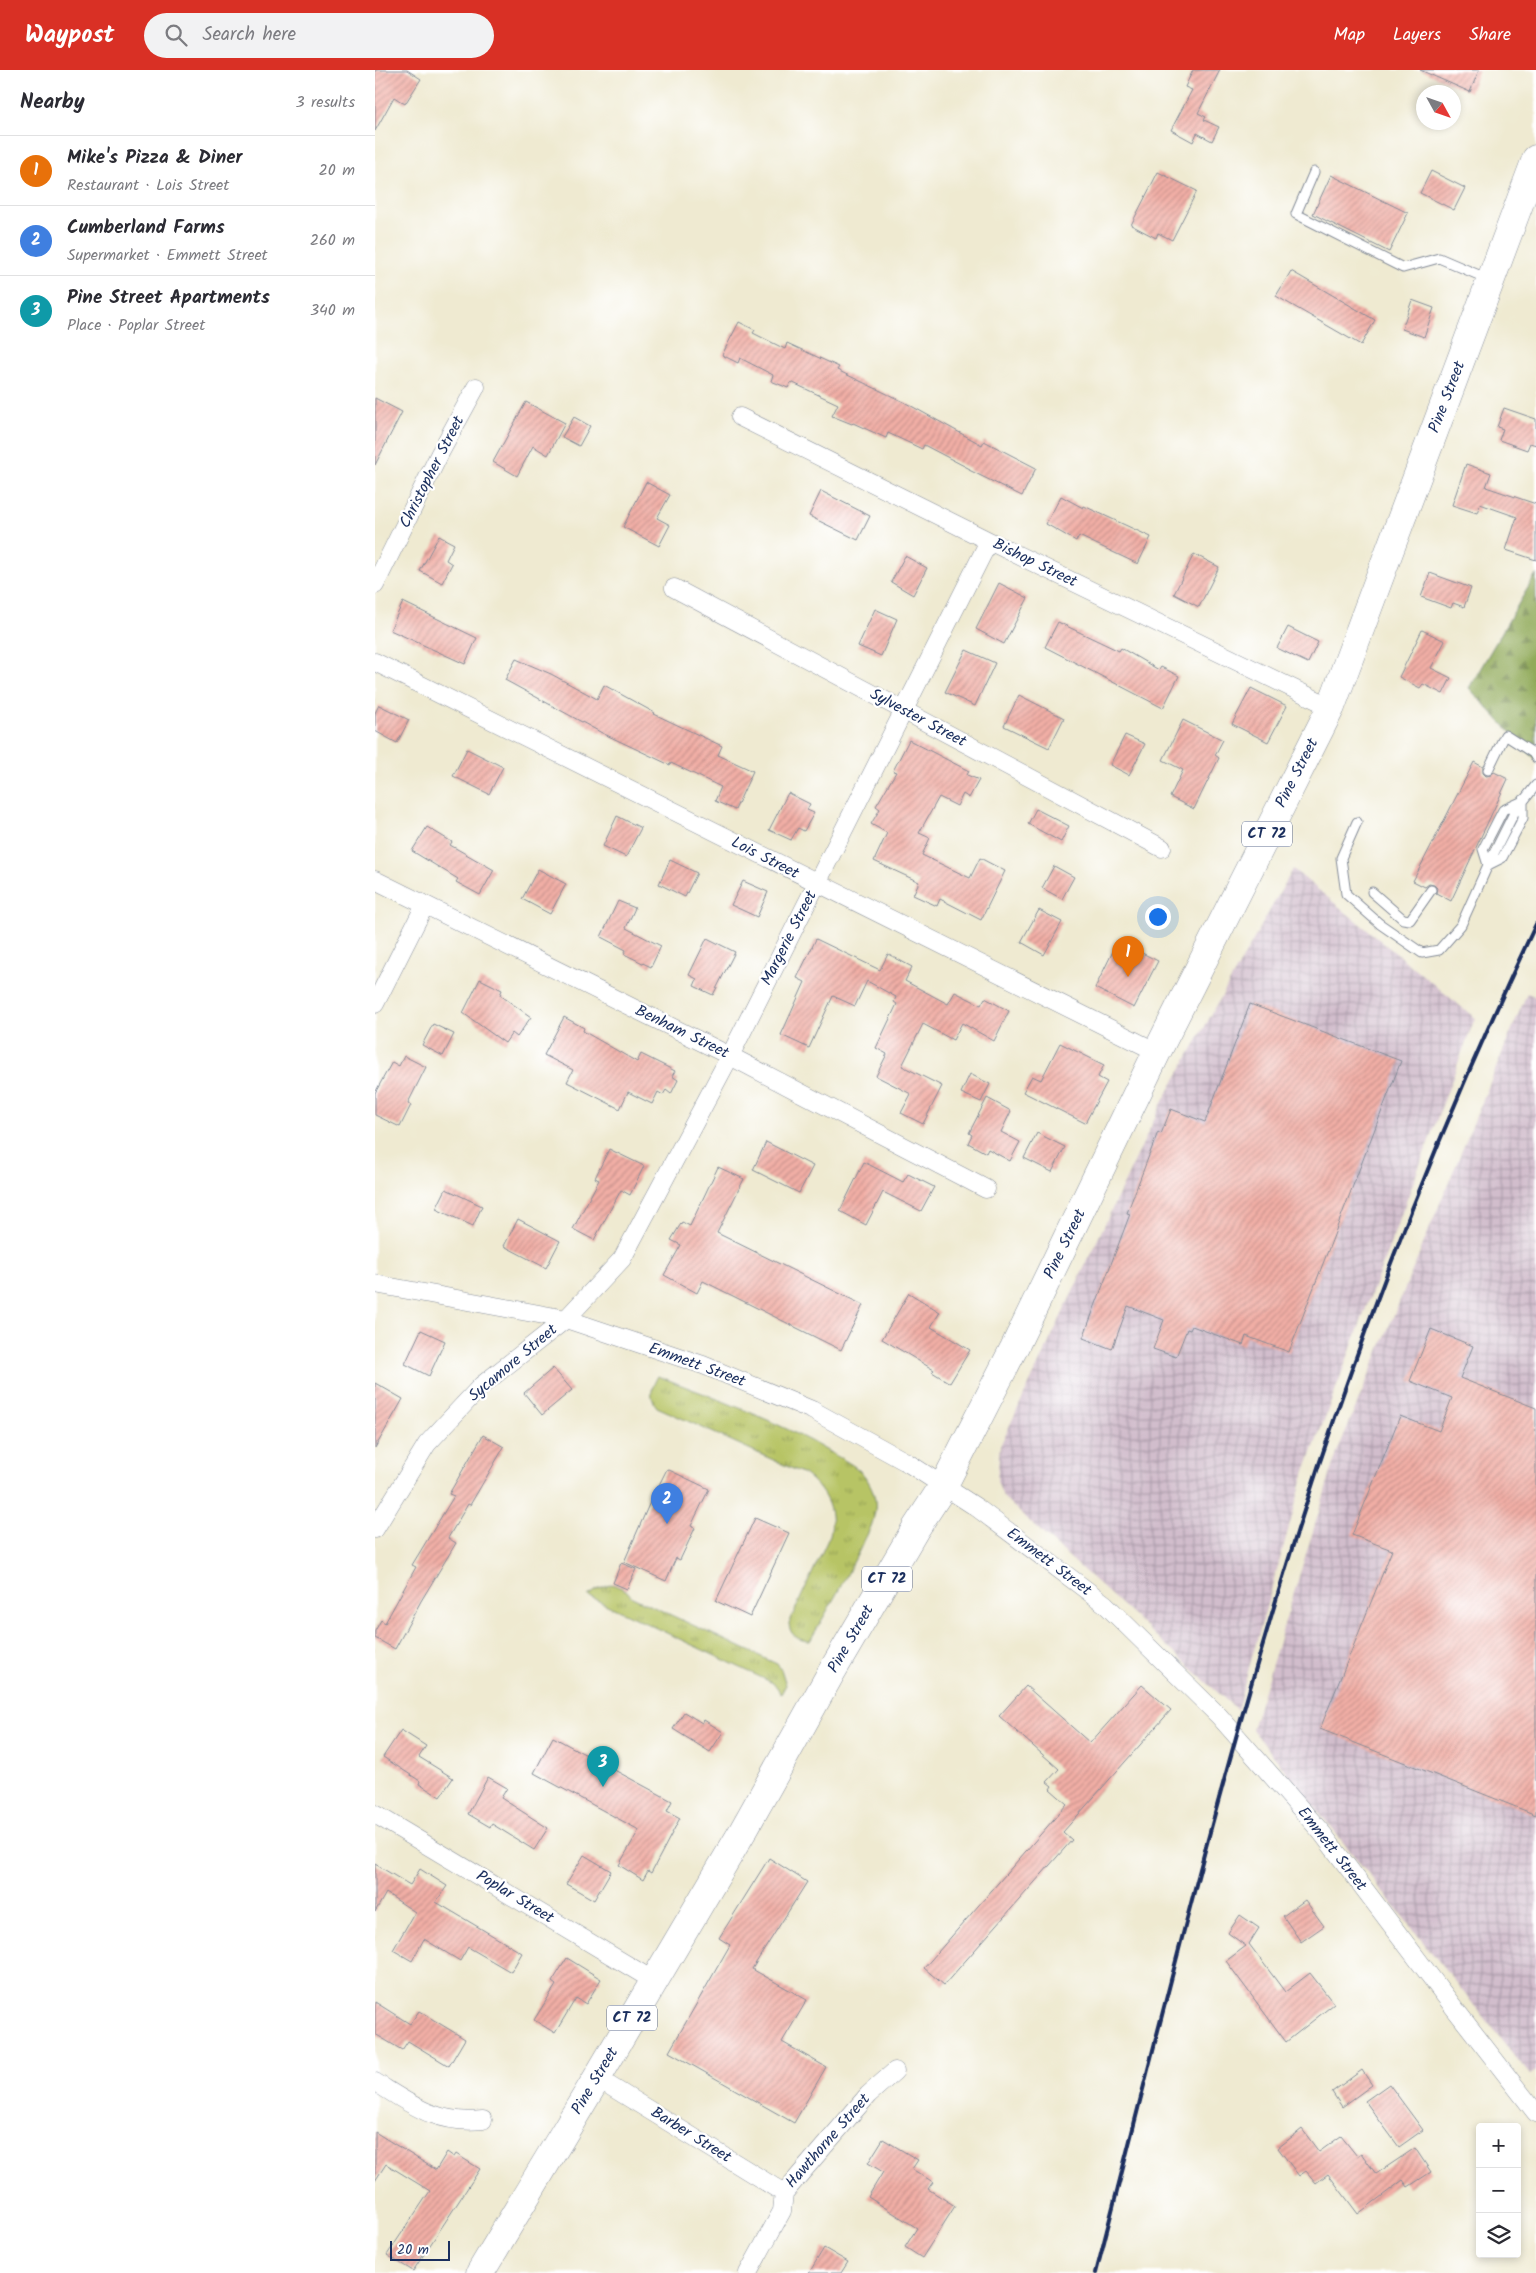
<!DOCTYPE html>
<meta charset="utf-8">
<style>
:root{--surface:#fff;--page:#f2f2f3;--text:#2b2b33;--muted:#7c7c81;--line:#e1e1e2;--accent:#d93025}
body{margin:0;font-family:Kalam,sans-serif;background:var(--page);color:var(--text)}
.controls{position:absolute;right:15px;bottom:15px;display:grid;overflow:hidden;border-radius:5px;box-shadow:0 2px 8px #0003}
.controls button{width:45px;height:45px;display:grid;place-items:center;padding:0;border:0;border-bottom:1px solid var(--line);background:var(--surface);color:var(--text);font:25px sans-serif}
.compass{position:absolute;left:1041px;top:15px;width:45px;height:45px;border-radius:50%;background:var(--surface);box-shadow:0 2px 8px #0003;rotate:130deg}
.scale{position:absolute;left:15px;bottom:12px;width:60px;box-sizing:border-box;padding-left:5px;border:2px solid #1b2f5e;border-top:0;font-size:14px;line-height:18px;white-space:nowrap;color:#1b2f5e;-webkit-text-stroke:4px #fff;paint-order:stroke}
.you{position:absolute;left:782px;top:846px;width:18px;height:18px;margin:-12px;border:4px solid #fff;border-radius:50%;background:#1a73e8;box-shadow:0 0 0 8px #1a73e833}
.badge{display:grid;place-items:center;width:32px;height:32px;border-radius:50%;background:var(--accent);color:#fff;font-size:16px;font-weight:700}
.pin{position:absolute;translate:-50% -41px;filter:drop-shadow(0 1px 2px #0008)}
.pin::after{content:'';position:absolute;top:26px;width:18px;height:15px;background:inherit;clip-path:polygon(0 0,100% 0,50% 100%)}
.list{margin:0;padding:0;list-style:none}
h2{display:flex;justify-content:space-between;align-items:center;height:65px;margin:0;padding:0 20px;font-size:21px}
h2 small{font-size:16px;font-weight:400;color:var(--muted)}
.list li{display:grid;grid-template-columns:32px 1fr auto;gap:15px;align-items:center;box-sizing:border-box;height:70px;padding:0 20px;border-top:1px solid var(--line)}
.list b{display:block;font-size:19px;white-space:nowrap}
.list p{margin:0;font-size:16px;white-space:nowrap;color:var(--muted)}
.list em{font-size:16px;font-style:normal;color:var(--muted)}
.icon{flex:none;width:28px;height:28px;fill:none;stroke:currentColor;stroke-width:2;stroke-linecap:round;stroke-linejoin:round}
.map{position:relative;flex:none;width:1161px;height:2203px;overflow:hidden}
header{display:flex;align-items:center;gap:30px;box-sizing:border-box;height:70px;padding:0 25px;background:var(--accent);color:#fff}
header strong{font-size:24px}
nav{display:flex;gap:28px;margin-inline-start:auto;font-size:18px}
.search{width:350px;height:45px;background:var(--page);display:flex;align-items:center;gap:12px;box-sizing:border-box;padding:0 18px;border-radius:28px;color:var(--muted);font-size:19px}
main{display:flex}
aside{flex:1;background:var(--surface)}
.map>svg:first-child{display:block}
.industrial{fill:url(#industrial-grid)}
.grass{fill:url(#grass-tufts);stroke:#697a62}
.forest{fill:url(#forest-firs);stroke:#566c5c}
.building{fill:url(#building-hatch)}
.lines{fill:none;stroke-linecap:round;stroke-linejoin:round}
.lane-casing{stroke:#858c98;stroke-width:11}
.street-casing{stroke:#858c98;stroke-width:19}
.highway-casing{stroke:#858c98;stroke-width:29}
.lane{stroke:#fff;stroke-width:9}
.street{stroke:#fff;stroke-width:18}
.highway{stroke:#fff;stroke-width:28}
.rail{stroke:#1b2f5e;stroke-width:4}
.labels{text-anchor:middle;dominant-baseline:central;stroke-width:4.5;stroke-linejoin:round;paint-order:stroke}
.shield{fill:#fff;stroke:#5f6d8e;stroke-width:1}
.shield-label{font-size:15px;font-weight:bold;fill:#1b2f5e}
.street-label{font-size:16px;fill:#1b2f5e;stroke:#fff}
</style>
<header>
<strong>Waypost</strong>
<div class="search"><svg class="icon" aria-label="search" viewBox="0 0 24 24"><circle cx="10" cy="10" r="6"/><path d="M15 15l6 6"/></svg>Search here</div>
<nav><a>Map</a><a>Layers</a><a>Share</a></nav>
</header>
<main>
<aside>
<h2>Nearby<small>3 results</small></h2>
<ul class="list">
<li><span class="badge" style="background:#e8710a">1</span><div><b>Mike's Pizza &amp; Diner</b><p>Restaurant · Lois Street</p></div><em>20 m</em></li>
<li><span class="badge" style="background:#3f7fe0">2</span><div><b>Cumberland Farms</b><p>Supermarket · Emmett Street</p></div><em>260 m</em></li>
<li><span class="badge" style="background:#0f9aa8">3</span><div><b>Pine Street Apartments</b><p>Place · Poplar Street</p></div><em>340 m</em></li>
</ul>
</aside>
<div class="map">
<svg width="1161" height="2203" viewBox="0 0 1161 2203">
<defs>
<pattern id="industrial-grid" width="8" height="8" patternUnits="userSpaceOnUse" patternTransform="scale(1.25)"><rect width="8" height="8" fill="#d1bdcc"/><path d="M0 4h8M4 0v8" fill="none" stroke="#a99aa9"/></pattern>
<pattern id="grass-tufts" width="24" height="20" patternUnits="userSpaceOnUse" patternTransform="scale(1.25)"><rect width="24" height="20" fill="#b7c465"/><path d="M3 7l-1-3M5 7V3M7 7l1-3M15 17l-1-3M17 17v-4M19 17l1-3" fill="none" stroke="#94a056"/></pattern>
<pattern id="forest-firs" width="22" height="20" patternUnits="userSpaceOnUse" patternTransform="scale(1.25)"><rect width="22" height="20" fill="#91aa5a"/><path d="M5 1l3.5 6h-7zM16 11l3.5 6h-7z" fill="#768b4e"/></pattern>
<pattern id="building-hatch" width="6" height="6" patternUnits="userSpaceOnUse" patternTransform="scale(1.25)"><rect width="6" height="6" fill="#f2afa6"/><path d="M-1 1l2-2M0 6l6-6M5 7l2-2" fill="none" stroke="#c38f8a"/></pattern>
</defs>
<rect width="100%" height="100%" fill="#fff"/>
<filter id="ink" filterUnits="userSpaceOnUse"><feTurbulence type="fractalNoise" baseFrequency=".02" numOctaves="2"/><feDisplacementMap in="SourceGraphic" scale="10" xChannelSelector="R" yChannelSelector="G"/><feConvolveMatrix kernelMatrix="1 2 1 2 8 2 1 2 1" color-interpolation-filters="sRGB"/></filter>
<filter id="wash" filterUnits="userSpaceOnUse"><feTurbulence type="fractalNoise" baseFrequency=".0096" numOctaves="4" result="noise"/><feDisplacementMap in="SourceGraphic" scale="20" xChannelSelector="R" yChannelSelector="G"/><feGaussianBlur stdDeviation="1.12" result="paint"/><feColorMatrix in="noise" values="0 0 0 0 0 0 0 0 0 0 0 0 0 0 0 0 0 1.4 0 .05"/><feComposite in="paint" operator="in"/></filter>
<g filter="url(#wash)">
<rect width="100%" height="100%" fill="#efead1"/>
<path class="industrial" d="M 918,799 L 1100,948 L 930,1401 L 862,1640 L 628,1427 L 622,1411 L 625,1376 L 787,1033 Z
M 1152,923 L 1161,927 L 1161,2001 L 1155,2005 L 877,1659 L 963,1380 Z"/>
<path class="grass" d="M 283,1306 C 342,1329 402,1350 456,1383 C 467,1389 480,1395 488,1404 C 498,1416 503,1431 499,1446 C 497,1458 489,1470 484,1481 C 469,1512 452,1541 435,1571 C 424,1571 414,1565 414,1553 L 455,1465 C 461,1440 449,1419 429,1404 L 282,1337 C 273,1326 277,1317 283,1306 Z
M 237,1514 L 251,1520 L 257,1527 L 402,1594 L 406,1599 L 411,1615 L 406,1624 L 398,1613 L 213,1526 L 222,1520 Z"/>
<path class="forest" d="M 1161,504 L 1161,690 L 1094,618 Z"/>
<g id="blocks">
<path class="building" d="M 0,0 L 32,0 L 46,9 L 30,34 L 19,27 L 0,61 Z
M 818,0 L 845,0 L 823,43 L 831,47 L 829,50 L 844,57 L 837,71 L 822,63 L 818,72 L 796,60 L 817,20 L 810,17 Z
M 1045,0 L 1104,0 L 1095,22 Z
M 1056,101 L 1090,118 L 1079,140 L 1045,123 Z
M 783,102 L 822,121 L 797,170 L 783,163 L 781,168 L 756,155 Z
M 956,105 L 1033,143 L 1014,182 L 938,144 Z
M 916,201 L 1000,250 L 986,275 L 901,226 Z
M 1037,230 L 1059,238 L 1049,267 L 1027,259 Z
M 364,252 L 380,260 L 378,263 L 410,279 L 412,273 L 464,297 L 462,300 L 529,332 L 607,375 L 609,371 L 661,398 L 647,426 L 594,400 L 595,399 L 549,375 L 547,379 L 513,363 L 511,368 L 478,353 L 477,354 L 457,346 L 463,334 L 416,312 L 413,318 L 396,311 L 398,305 L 365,288 L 363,293 L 347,285 Z
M 0,328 L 27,342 L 0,395 Z
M 151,332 L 190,353 L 173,385 L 158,376 L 142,406 L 118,392 Z
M 1129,338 L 1161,349 L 1161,375 L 1155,373 L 1152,380 L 1124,370 L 1128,359 L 1122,357 Z
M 199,347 L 215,356 L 204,376 L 187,367 Z
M 1091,394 L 1116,403 L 1111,417 L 1161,434 L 1161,490 L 1131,480 L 1142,447 L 1105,434 L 1102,443 L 1077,435 Z
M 271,412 L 295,425 L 282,448 L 295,455 L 284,476 L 248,457 Z
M 446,421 L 495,446 L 483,470 L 434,446 Z
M 686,426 L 708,438 L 709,436 L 776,467 L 763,494 L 704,466 L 701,471 L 671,454 Z
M 64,466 L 79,474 L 71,490 L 77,494 L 67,513 L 45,501 Z
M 819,484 L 844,497 L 824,537 L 799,524 Z
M 530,486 L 552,498 L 538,525 L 516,512 Z
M 1055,503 L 1096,518 L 1089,537 L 1078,533 L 1076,538 L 1046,527 Z
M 624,513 L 653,528 L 629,574 L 601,559 Z
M 28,532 L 102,568 L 90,594 L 15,560 Z
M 500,539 L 522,549 L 506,586 L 483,576 Z
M 683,552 L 744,581 L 746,578 L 784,600 L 786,597 L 804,606 L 788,638 L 670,577 Z
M 913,557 L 943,572 L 933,593 L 902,578 Z
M 1047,560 L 1070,571 L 1056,598 L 1076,608 L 1068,624 L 1048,614 L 1045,618 L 1024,607 Z
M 591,580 L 620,593 L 600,636 L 570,622 Z
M 141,589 L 176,604 L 222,629 L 229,615 L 280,643 L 279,644 L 347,676 L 343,685 L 378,701 L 360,740 L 340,731 L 346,717 L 296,693 L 295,695 L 227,663 L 130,610 Z
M 876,618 L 912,636 L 893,672 L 857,654 Z
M 644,625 L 689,648 L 674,678 L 629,656 Z
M 4,635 L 34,650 L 22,673 L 0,661 L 0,643 Z
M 808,650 L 848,670 L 840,685 L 844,688 L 819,739 L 795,727 L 808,700 L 788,690 Z
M 750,665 L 770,674 L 754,705 L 735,695 Z
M 534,670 L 594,701 L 592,705 L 604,710 L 594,728 L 588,724 L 582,736 L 564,727 L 544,763 L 555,768 L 547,785 L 595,808 L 605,788 L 630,801 L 606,850 L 565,829 L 562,836 L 538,825 L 544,812 L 499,791 L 512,763 L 496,754 L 505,739 L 501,736 L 521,702 L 518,701 Z
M 92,679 L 128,697 L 114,724 L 78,706 Z
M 1099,692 L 1108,697 L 1108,703 L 1111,706 L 1116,705 L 1119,702 L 1133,709 L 1076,831 L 1061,823 L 1062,818 L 1059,815 L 1054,814 L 1050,817 L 1038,811 Z
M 413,723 L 435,734 L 432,740 L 439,743 L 429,761 L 423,758 L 416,770 L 394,760 Z
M 661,739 L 694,756 L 686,772 L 653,754 Z
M 242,746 L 266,758 L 251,787 L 228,776 Z
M 52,757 L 77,772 L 75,775 L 119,800 L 105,825 L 81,812 L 83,809 L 37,781 Z
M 295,790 L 322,803 L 310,827 L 284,814 Z
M 679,796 L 699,807 L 687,829 L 667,818 Z
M 163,799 L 191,814 L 175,844 L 147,829 Z
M 368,811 L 393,822 L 382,847 L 356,835 Z
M 243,831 L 260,838 L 251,858 L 286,876 L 276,897 L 249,884 L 251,880 L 226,867 Z
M 664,840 L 687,852 L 669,885 L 646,872 Z
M 332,868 L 360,882 L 338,925 L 319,916 L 322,909 L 314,905 Z
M 441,869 L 505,900 L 513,884 L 537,897 L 530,911 L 573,934 L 580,922 L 606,935 L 610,928 L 634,941 L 619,971 L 587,953 L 578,970 L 548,954 L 527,996 L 567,1016 L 548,1054 L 526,1043 L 536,1024 L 501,1006 L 512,984 L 501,978 L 522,934 L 519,932 L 521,927 L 492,911 L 480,936 L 458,926 L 434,978 L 406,965 L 430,912 L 422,908 Z
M 743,871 L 783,891 L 759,938 L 720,918 Z
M 105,909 L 127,920 L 125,925 L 156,947 L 142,967 L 137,963 L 130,973 L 88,943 Z
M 875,934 L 1026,991 L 914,1282 L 871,1266 L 868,1275 L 817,1256 L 815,1260 L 812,1259 L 801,1287 L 778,1279 L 789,1250 L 753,1236 L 737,1279 L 708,1268 L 755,1144 L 752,1143 L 783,1062 L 786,1064 L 796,1039 L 830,1052 Z
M 189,947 L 209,958 L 208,961 L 262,992 L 266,984 L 300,1001 L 297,1006 L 303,1010 L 296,1024 L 291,1020 L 288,1025 L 283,1022 L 277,1034 L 253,1022 L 245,1039 L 192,1012 L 198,1000 L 169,985 Z
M 58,954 L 79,964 L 68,986 L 47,975 Z
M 685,973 L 729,995 L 723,1007 L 732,1012 L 710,1053 L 648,1022 L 657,1006 L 666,1010 Z
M 29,986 L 51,997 L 33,1033 L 36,1035 L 25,1057 L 0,1045 L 0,1023 L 17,992 L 24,996 Z
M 595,1004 L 615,1014 L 606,1032 L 586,1023 Z
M 612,1028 L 636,1041 L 626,1062 L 645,1072 L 635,1091 L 613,1079 L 611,1083 L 593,1073 L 597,1065 L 594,1063 Z
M 662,1063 L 690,1077 L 677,1102 L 649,1088 Z
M 391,1072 L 438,1096 L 424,1123 L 378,1100 Z
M 234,1079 L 269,1096 L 255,1125 L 246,1120 L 219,1170 L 198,1159 L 224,1110 L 220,1108 Z
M 489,1092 L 528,1112 L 533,1104 L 559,1117 L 546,1141 L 508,1122 L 491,1155 L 465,1141 Z
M 343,1097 L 369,1109 L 342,1163 L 488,1235 L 466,1280 L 328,1211 L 322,1223 L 289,1205 L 306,1175 L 296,1170 L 307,1152 L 315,1156 Z
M 71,1119 L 107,1136 L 98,1156 L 61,1139 Z
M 143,1149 L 185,1171 L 171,1198 L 129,1176 Z
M 534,1223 L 565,1242 L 556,1257 L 595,1280 L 575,1313 L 557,1302 L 559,1300 L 507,1269 Z
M 1056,1259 L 1098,1276 L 1085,1308 L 1161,1338 L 1161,1745 L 945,1659 L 1017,1480 L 977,1465 L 1025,1346 L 1064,1361 L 1077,1328 L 1035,1311 Z
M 46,1260 L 70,1271 L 54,1306 L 30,1294 Z
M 178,1298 L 197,1320 L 167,1345 L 149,1323 Z
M 0,1313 L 28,1329 L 0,1378 Z
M 108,1365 L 129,1377 L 95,1435 L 93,1434 L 73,1468 L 81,1473 L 46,1531 L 20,1579 L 0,1568 L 0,1561 L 6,1550 L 10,1553 L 41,1497 L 37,1495 L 79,1426 L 74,1424 Z
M 292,1399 L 334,1419 L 316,1456 L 320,1458 L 305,1490 L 301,1488 L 291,1511 L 249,1492 L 282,1416 L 283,1417 Z
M 380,1448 L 414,1463 L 375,1547 L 341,1531 Z
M 246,1493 L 261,1499 L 252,1519 L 238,1513 Z
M 767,1615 L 796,1640 L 688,1762 L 697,1770 L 569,1915 L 549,1898 L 692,1734 L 675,1719 L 677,1716 L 672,1712 L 684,1699 L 624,1646 L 651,1616 L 715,1673 Z
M 309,1642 L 327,1653 L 329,1650 L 348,1662 L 335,1682 L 298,1659 Z
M 26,1660 L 51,1676 L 44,1687 L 78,1708 L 65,1727 L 44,1714 L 45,1711 L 8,1687 Z
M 178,1667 L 297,1731 L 292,1741 L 305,1748 L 276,1803 L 273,1801 L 268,1810 L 244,1795 L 264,1760 L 159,1703 Z
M 113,1707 L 132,1718 L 126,1728 L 173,1758 L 159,1780 L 117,1754 L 115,1757 L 93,1744 Z
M 209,1785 L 236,1801 L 219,1830 L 191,1814 Z
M 394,1788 L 432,1812 L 377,1899 L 432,1930 L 407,1972 L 451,1997 L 419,2053 L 294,1982 L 355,1875 L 344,1868 Z
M 0,1794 L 35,1815 L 45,1799 L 72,1816 L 61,1832 L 147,1883 L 136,1902 L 93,1877 L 85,1891 L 49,1869 L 37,1891 L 18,1880 L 40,1842 L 11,1823 L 0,1842 Z
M 930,1830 L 949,1856 L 926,1872 L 908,1846 Z
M 865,1845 L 884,1858 L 874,1874 L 910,1922 L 935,1903 L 959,1934 L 911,1972 L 851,1891 L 871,1876 L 853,1863 Z
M 192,1888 L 226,1909 L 211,1934 L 201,1928 L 180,1963 L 159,1950 L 181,1915 L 177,1912 Z
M 0,1932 L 35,1954 L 44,1941 L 90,1969 L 74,1996 L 33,1971 L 27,1980 L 0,1964 Z
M 987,2000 L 997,2015 L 967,2037 L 957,2022 Z
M 1014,2014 L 1048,2060 L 1024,2077 L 990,2031 Z
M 927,2059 L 944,2082 L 966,2066 L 982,2086 L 986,2083 L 1001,2104 L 1040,2078 L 1056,2102 L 1033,2117 L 1028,2110 L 983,2144 L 953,2104 L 941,2113 L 931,2101 L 924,2106 L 903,2078 Z
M 0,2062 L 61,2100 L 72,2082 L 79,2087 L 81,2084 L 105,2099 L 38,2201 L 12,2185 L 55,2121 L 11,2094 L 0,2111 Z
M 508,2069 L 543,2090 L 537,2099 L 558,2112 L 553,2119 L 580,2136 L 547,2188 L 530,2177 L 542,2158 L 493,2127 L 508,2102 L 493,2093 Z
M 449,2178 L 473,2192 L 466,2203 L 434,2203 Z"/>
</g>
</g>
<g filter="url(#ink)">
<use href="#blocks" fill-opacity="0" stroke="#858c98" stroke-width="1"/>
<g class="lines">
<defs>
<path id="lane" d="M 939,102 L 921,144 L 1028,198 L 1064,188 L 1113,209
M 1113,700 L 1130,665 L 1158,683 L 1161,688
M 982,752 L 966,788 L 971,824 L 1005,854 L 1047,883 L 1064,880 L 1086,855 L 1113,795 L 1127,788 L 1148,748 L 1148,730
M 1113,795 L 1139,743 L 1161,715
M 1113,795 L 1108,779 L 1128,740 L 1148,731
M 997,822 L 1028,849 L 1035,850 L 1056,820"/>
<path id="street" d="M 365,347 L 614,471 L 956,637
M 0,515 L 65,383 L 101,317
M 299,518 L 787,778
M 0,592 L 782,982
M 0,810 L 355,986 L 611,1119
M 0,934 L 50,835
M 0,1214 L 191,1249 L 328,1295 L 437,1340 L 533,1393 L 601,1437 L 730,1534 L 844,1646 L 947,1763 L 1080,1939 L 1161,2043
M 0,1459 L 52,1374 L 107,1315 L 191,1249 L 247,1189 L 355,986 L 614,471
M 0,1744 L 279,1911
M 222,2008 L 409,2123
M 0,2012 C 37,2035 62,2055 108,2050
M 373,2203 L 407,2141 L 409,2123 L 493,2025 L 520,2001"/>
<path id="highway" d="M 105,2203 L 222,2008 L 369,1759 L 456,1603 L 541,1458 L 569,1415 L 639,1278 L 782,982 L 956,637 L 1161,89"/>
</defs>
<use href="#lane" class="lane-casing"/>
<use href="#street" class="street-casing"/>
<use href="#highway" class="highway-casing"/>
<use href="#lane" class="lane"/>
<use href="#street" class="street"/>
<use href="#highway" class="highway"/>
<path class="rail" d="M 721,2203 C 784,1959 843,1713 919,1472 C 985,1261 1066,1054 1161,854"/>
</g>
</g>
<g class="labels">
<g class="shield">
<rect x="867" y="751.5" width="50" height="25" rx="4"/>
<rect x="487" y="1496.5" width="50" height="25" rx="4"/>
<rect x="232" y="1935.5" width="50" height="25" rx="4"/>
</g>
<g class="shield-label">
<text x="892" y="764">CT 72</text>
<text x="512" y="1509">CT 72</text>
<text x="257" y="1948">CT 72</text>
</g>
<g class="street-label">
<text transform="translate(1072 327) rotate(-69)">Pine Street</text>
<text transform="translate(57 402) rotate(-63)">Christopher Street</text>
<text transform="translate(660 493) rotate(26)">Bishop Street</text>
<text transform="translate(543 648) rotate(28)">Sylvester Street</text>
<text transform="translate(922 703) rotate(-63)">Pine Street</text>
<text transform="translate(390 788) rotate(27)">Lois Street</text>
<text transform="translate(414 868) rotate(-63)">Margerie Street</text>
<text transform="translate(307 962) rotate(26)">Benham Street</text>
<text transform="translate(690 1174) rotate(-64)">Pine Street</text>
<text transform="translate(138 1293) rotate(-40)">Sycamore Street</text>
<text transform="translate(322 1295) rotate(20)">Emmett Street</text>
<text transform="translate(674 1492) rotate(37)">Emmett Street</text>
<text transform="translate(476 1569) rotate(-60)">Pine Street</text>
<text transform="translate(957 1779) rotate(52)">Emmett Street</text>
<text transform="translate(140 1827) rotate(31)">Poplar Street</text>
<text transform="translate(220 2011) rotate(-59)">Pine Street</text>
<text transform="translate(316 2065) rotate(32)">Barber Street</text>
<text transform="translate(453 2071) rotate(-49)">Hawthorne Street</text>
</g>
</g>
</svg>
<div class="controls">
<button>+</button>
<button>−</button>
<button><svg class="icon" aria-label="layers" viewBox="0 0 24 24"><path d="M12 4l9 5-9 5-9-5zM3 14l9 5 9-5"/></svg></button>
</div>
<svg class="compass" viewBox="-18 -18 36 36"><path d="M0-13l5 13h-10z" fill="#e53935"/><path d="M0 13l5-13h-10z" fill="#7c7c81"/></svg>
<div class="scale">20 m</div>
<div class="you"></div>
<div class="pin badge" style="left:753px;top:907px;background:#e8710a">1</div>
<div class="pin badge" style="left:292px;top:1454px;background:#3f7fe0">2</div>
<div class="pin badge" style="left:228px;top:1717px;background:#0f9aa8">3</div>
</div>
</main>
